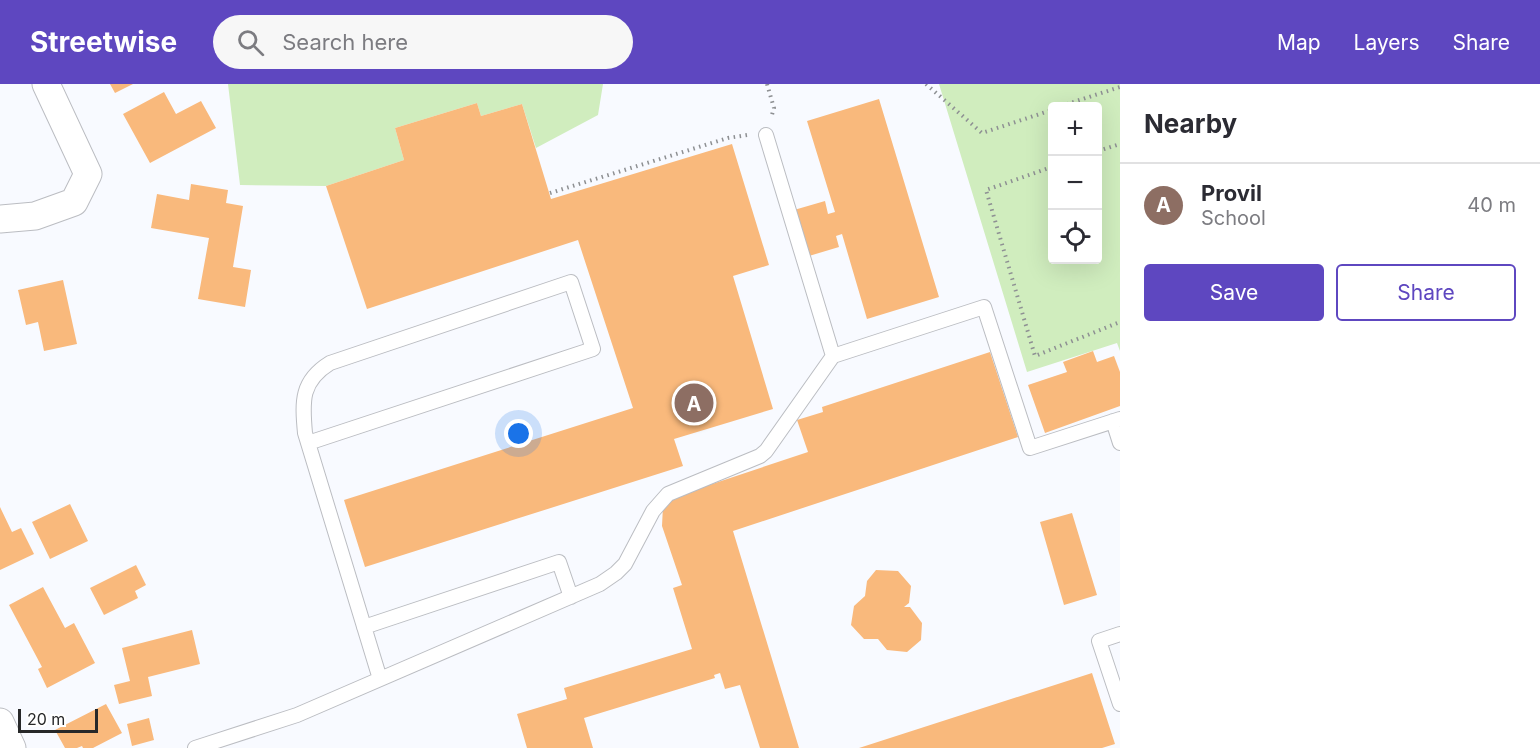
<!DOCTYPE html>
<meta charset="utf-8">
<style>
:root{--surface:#fff;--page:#f7f7f7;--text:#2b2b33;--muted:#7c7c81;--line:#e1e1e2;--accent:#5e47c0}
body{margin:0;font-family:Inter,sans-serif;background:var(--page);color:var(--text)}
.controls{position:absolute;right:18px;top:18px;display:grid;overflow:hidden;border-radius:6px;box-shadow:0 6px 24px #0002}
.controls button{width:54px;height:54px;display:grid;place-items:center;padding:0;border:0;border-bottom:2px solid var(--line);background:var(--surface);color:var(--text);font:30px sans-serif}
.scale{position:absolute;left:18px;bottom:15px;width:80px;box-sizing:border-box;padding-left:6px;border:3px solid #272829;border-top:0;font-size:16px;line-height:21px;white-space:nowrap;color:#272829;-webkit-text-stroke:4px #fff;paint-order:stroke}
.you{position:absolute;left:519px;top:350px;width:21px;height:21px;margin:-15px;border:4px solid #fff;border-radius:50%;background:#1a73e8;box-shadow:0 0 0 9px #1a73e833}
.badge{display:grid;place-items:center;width:39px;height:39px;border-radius:50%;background:var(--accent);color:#fff;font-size:20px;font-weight:700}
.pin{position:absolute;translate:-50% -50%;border:3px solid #fff;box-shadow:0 2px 6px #0006}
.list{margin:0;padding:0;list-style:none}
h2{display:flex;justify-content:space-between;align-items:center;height:78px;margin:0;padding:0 24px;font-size:26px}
h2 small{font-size:20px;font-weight:400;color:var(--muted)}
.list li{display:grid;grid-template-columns:39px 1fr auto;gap:18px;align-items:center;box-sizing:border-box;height:84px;padding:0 24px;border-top:2px solid var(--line)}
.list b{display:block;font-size:22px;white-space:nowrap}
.list p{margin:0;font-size:20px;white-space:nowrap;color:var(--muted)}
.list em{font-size:20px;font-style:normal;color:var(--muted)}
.actions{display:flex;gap:12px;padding:18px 24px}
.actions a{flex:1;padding:14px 0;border:2px solid var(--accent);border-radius:6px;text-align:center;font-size:21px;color:var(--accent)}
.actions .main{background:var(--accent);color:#fff}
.icon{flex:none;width:33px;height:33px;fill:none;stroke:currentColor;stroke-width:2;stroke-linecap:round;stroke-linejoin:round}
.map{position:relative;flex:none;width:1120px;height:664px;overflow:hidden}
header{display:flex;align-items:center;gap:36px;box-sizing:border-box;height:84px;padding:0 30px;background:var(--accent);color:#fff}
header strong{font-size:28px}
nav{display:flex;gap:33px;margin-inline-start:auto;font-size:21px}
.search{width:420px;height:54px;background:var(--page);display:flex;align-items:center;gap:15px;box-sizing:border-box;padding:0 21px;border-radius:33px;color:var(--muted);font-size:22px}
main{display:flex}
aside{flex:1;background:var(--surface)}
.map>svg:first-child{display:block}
.green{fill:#d0edbe;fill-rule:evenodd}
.building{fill:#f9b97c}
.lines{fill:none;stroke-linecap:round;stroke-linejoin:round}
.service-casing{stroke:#bbbdc2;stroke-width:16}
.minor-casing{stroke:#bbbdc2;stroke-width:29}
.path{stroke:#8e9093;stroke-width:4;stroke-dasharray:1.5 4.5;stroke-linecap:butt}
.service{stroke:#fff;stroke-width:14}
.minor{stroke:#fff;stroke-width:27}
</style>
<header>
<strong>Streetwise</strong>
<div class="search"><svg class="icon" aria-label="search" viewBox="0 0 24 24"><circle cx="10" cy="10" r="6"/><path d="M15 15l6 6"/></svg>Search here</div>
<nav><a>Map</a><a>Layers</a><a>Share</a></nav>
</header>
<main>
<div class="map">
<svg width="1120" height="664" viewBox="0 0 1120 664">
<rect width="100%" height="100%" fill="#f8faff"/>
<path class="green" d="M 228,0 L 603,0 L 598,31 L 536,64 L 522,20 L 481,32 L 477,19 L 395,44 L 404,76 L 326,102 L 240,101 Z
M 939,0 L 1120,0 L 1120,267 L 1117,259 L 1027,288 ZM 1052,22 L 1098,22 L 1098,176 L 1052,176 Z"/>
<path class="building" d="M 110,0 L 133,0 L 115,9 Z
M 164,8 L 176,30 L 201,17 L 216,44 L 150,79 L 123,30 Z
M 879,15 L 939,213 L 867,235 L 842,150 L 836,152 L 839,163 L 809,172 L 794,126 L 825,117 L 828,130 L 835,128 L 807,37 Z
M 477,19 L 481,32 L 522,20 L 551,115 L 732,60 L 769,181 L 733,192 L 773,325 L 674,355 L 683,382 L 365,483 L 344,416 L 633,324 L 578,156 L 367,225 L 326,102 L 404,76 L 395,44 Z
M 191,100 L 228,106 L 226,119 L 243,122 L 233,183 L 251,186 L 245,223 L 198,215 L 209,154 L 151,144 L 157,110 L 189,116 Z
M 63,196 L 77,260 L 44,267 L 38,238 L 26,241 L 18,206 Z
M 1093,267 L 1097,278 L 1114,272 L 1120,288 L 1120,322 L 1045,349 L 1028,301 L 1067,288 L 1063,278 Z
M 990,268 L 1018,353 L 733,447 L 799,664 L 760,664 L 740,601 L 725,605 L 720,589 L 714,591 L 715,594 L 584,634 L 593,664 L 527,664 L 517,630 L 567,615 L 564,604 L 692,565 L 673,504 L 682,501 L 662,442 L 663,422 L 676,412 L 808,368 L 797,336 L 823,328 L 822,323 Z
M 70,420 L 88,457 L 50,475 L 32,438 Z
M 0,423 L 12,448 L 21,444 L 34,470 L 0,486 Z
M 1072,429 L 1097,511 L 1064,521 L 1040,438 Z
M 136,481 L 146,501 L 135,507 L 138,514 L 104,531 L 90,504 Z
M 876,486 L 898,487 L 911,502 L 909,519 L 904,523 L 910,523 L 922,539 L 921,556 L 907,568 L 887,566 L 878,555 L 864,555 L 851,541 L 854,522 L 865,512 L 867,497 Z
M 43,503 L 65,544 L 74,539 L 95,579 L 47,604 L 38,585 L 42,583 L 9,521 Z
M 192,546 L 200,580 L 148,593 L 152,612 L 119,620 L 114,601 L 130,597 L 122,564 Z
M 1092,589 L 1115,660 L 1102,664 L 859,664 Z
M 106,620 L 122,649 L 93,664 L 83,664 L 82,662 L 77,664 L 65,664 L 55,646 Z
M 149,634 L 154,656 L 132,662 L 127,640 Z"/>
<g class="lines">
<defs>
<path id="service" d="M 833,272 L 984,223 L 1030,364 L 1120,335
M 1113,337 L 1120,359
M 308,359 L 593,265 L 571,198 L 330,279 C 301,297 302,317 305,349 L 380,595
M 364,543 L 559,478 L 571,513
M 1120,550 L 1099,557 L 1120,620
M 195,664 L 297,631 L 600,500 L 616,489 L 625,480 L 653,427 L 668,410 L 760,372 L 766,367 L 833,272 L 766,51"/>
<path id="minor" d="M 0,135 L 35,132 L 74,118 L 88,90 L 46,0
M 0,638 L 12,664"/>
</defs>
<use href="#service" class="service-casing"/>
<use href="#minor" class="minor-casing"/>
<path class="path" d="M 767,0 L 774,24 L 771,34
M 926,0 L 982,49 L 1052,26
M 1061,22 L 1120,3
M 1098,67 L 1120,60
M 1052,83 L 986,106 L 1035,272 L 1120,238
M 550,109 L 728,54 L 747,51"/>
<use href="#service" class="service"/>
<use href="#minor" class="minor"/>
</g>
</svg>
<div class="controls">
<button>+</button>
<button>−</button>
<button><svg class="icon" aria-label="locate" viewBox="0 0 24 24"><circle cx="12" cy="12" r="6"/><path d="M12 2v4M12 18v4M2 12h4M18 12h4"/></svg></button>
</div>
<div class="scale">20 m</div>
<div class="you"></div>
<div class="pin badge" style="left:694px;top:319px;background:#8d6e63">A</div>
</div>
<aside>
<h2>Nearby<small></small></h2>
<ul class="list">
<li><span class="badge" style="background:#8d6e63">A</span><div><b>Provil</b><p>School</p></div><em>40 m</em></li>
</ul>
<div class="actions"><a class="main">Save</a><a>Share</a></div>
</aside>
</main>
